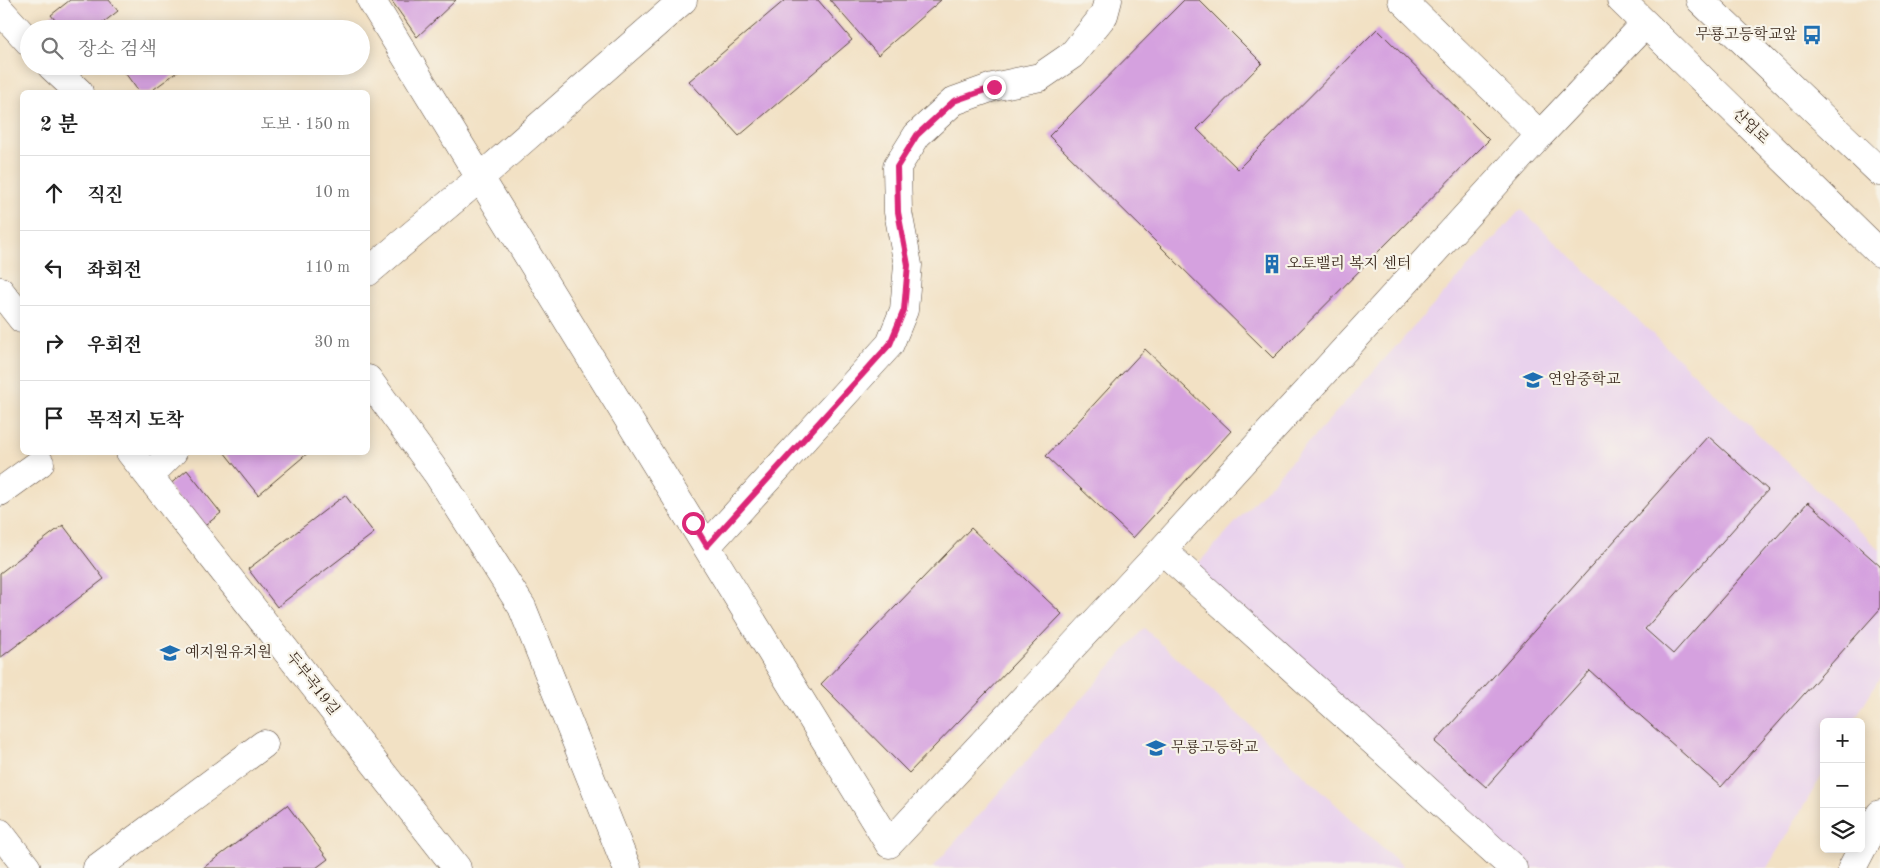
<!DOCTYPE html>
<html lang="ko">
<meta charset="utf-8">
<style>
:root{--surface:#fff;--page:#f6f6f6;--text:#222;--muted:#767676;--line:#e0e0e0}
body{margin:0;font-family:"Old Standard TT","Noto Serif KR",serif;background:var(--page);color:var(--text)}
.controls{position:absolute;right:15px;bottom:15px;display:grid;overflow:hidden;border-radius:8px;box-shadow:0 2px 12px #0003}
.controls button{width:45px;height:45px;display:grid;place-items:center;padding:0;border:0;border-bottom:1px solid var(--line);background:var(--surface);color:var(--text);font:25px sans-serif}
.stop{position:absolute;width:15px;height:15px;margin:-11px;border:4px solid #db2777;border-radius:50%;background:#fff}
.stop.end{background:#db2777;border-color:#fff;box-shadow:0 1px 5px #0008}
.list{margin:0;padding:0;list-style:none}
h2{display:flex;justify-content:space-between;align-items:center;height:65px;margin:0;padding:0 20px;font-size:21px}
h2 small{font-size:16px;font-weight:400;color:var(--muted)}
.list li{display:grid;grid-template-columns:32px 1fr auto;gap:15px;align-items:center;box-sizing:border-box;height:75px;padding:0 20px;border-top:1px solid var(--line)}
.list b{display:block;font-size:19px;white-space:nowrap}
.list em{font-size:16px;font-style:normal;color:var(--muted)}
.icon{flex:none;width:28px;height:28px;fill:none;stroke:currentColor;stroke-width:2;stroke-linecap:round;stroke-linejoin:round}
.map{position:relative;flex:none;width:1880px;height:868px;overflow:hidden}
.search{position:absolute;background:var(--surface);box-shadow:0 2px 12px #0003;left:20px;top:20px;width:350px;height:55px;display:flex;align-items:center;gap:12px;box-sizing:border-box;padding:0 18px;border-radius:28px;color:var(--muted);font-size:19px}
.panel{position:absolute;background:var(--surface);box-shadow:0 2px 12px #0003;left:20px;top:90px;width:350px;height:365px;border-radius:8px}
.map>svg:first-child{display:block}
.built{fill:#e9d2ed}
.building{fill:#d5a1df}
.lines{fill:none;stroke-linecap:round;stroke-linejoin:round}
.minor-casing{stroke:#564537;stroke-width:29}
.major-casing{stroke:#564537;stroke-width:29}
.minor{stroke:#fff;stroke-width:28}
.major{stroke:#fff;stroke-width:28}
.route{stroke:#db2777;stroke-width:6}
.labels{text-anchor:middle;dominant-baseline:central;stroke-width:4.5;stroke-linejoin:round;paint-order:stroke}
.poi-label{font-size:15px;fill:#3b2a1e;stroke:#f7f3e8;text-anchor:start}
.street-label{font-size:15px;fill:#3b2a1e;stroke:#f7f3e8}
</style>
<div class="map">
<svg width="1880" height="868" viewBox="0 0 1880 868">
<rect width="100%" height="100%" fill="#f7f3e8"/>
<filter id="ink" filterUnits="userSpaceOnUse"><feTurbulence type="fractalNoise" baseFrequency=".02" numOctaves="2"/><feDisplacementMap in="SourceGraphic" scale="10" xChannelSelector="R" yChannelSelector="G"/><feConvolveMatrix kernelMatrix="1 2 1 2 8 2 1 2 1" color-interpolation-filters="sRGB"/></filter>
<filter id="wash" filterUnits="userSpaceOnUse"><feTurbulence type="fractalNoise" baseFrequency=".0096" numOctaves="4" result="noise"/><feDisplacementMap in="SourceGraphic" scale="20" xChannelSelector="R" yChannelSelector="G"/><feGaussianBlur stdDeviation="1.12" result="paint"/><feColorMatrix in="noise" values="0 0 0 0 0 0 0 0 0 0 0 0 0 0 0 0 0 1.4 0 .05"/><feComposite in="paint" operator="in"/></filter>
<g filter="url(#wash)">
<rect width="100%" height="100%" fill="#f2e1c4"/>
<path class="built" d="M 1521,209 L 1880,550 L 1880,677 L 1853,722 L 1824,722 L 1824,772 L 1767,868 L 1512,868 L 1194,568 Z
M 1144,628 L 1405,868 L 932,868 Z"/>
<g id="blocks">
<path class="building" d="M 70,0 L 109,0 L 118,11 L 95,29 L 62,29 L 51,15 Z
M 391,0 L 456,0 L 417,37 Z
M 785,0 L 818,0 L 852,40 L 739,136 L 689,81 Z
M 830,0 L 941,0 L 878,55 Z
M 1184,0 L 1199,0 L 1262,63 L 1197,129 L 1238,169 L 1377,29 L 1489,140 L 1273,358 L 1049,136 Z
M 120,66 L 179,66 L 181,69 L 150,92 L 139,92 Z
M 1145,349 L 1231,431 L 1133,538 L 1046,456 Z
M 1708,436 L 1768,490 L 1645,629 L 1673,654 L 1808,502 L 1880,566 L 1880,609 L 1721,787 L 1590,671 L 1486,787 L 1435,742 Z
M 224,452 L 309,452 L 258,495 Z
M 187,470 L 221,513 L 202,528 L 168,486 Z
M 345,495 L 374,533 L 277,607 L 248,569 Z
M 63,525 L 104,579 L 0,658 L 0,573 Z
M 971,528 L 1062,614 L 909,773 L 821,684 Z
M 287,805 L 328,859 L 316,868 L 203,868 Z"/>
</g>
</g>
<g filter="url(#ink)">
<use href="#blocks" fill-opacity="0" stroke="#564537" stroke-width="1"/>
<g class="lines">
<defs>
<path id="minor" d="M 371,0 L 889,844 L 1162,550
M 1402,0 L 1540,135 L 1162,550 L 1513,868
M 0,10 L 29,42
M 51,66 L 79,92
M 1540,135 L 1645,24
M 368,272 L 481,177 L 683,0
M 0,291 L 22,319
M 368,379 L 438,475 L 522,607 L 627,868
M 130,452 L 457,868
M 149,476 L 173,452
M 0,492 L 40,463
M 707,546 L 890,344 L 904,310 L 908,265 L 898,212 L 897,167 L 917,135 L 954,101 L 993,87 L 1040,77 L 1072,55 L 1104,15 L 1108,0
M 0,833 L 27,868
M 97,868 L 264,744
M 1852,868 L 1880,814"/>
<path id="major" d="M 1621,0 L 1880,253
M 1700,0 L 1880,172"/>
</defs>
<use href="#minor" class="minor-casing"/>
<use href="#major" class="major-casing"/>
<use href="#minor" class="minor"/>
<use href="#major" class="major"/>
</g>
</g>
<g class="lines" filter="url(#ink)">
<path class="route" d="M 693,523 L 707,546 L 890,344 L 904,310 L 908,265 L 898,212 L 897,167 L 917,135 L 954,101 L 994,87"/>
</g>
<defs>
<symbol id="bus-bare" viewBox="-9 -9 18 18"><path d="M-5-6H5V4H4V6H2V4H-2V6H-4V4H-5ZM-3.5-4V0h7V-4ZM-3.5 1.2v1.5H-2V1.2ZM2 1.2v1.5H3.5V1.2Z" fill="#1f6fb2" stroke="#f7f3e8" stroke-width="2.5" paint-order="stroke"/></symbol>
<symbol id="building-bare" viewBox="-9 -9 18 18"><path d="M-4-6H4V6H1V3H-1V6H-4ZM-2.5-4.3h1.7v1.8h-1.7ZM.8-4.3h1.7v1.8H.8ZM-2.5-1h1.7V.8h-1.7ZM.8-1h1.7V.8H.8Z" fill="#1f6fb2" stroke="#f7f3e8" stroke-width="2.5" paint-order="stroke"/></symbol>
<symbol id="school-bare" viewBox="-9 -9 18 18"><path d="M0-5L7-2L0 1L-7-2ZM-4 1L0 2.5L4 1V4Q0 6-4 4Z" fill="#1f6fb2" stroke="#f7f3e8" stroke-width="2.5" paint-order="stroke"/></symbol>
</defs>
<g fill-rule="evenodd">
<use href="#bus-bare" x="1798" y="21" width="28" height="28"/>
<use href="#building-bare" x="1258" y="250" width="28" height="28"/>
<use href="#school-bare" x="1519" y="366" width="28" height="28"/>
<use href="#school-bare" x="156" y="639" width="28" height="28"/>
<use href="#school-bare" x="1142" y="734" width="28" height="28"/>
</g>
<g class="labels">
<g class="poi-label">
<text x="1797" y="35" text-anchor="end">무룡고등학교앞</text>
<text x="1287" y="264">오토밸리 복지 센터</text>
<text x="1548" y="380">연암중학교</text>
<text x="185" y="653">예지원유치원</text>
<text x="1171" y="748">무룡고등학교</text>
</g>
<g class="street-label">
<text transform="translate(1750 127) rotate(44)">산업로</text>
<text transform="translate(312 684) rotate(52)">두부곡19길</text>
</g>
</g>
</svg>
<div class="controls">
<button>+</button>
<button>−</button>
<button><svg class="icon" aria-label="layers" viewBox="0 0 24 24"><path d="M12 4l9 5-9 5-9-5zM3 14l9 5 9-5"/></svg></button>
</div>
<div class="stop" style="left:693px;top:523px"></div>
<div class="stop end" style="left:994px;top:87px"></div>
<div class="search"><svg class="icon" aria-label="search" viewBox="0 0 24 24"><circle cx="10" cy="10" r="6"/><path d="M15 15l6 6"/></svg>장소 검색</div>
<section class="panel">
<h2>2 분<small>도보 · 150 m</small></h2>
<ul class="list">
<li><svg class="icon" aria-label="ahead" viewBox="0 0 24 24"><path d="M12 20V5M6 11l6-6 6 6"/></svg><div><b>직진</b></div><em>10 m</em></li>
<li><svg class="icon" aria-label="left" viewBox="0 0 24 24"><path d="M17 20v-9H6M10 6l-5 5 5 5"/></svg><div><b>좌회전</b></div><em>110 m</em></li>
<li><svg class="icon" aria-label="right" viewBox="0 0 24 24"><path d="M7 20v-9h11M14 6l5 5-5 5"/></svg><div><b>우회전</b></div><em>30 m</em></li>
<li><svg class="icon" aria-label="arrive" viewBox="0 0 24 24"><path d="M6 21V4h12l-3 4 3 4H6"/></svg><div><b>목적지 도착</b></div></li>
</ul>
</section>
</div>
